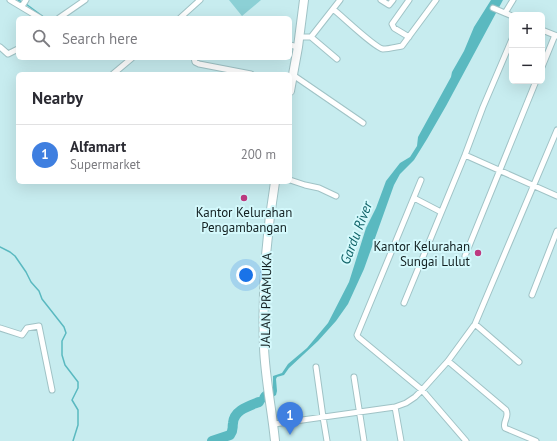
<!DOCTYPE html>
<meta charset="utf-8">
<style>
:root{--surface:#fff;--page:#f7f7f7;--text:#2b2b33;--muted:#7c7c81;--line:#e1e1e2;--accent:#be3a80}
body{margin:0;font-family:"PT Sans",sans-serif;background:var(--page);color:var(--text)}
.controls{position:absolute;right:12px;top:12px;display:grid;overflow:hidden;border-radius:6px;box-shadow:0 4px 16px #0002}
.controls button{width:36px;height:36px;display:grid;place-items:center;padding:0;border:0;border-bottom:1px solid var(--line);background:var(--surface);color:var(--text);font:20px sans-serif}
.you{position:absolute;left:246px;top:275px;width:14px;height:14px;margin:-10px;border:3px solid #fff;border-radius:50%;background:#1a73e8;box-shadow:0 0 0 6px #1a73e833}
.badge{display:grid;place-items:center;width:26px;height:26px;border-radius:50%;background:var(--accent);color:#fff;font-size:13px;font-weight:700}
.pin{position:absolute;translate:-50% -33px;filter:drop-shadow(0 1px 2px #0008)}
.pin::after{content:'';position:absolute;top:21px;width:14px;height:12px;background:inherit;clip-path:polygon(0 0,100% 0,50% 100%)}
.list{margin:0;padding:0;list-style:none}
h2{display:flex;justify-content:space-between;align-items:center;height:52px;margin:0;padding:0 16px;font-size:17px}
h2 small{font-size:13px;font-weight:400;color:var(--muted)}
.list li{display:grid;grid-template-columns:26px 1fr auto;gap:12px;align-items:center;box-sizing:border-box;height:60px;padding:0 16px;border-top:1px solid var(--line)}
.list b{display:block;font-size:15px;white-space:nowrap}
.list p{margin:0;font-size:13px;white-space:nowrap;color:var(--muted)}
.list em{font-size:13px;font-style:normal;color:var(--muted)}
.icon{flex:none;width:22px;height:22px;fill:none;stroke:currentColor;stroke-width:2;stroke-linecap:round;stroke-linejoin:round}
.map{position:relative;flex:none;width:557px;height:441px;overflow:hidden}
.search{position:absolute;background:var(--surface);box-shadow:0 4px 16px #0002;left:16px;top:16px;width:276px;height:44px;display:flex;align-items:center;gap:10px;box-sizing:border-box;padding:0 14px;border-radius:6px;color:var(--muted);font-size:15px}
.panel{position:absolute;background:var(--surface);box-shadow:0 4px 16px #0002;left:16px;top:72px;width:276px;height:112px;border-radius:6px}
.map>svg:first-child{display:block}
.green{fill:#8cd0d5}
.water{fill:#5ab9c0}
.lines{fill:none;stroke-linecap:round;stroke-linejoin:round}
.stream{stroke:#5ab9c0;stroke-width:1.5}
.river{stroke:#5ab9c0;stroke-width:10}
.minor-casing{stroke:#a0c3c6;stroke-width:7}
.primary-casing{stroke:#a0c3c6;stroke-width:10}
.minor{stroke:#fff;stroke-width:5}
.primary{stroke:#fff;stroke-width:8}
.poi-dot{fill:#be3a80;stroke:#d4f9fc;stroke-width:1.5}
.labels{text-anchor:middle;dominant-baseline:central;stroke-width:4;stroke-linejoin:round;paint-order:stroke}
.poi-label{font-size:13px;fill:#132021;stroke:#d4f9fc}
.street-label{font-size:13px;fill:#132021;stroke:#d4f9fc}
.water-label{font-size:14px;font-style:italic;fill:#0e6166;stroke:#d4f9fc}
</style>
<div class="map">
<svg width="557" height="441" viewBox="0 0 557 441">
<rect width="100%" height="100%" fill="#c7ecef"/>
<path class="green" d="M 229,0 L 261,0 L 242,16 Z"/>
<path class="water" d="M 491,0 L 503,0 L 446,106 L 427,139 L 414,160 L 400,174 L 394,185 L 364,269 L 348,304 L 336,321 L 318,341 L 289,368 L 284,375 L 277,377 L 276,379 L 277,391 L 276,395 L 262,404 L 249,409 L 246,403 L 259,398 C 261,391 267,389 273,387 L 273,376 L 282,373 L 288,364 L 307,348 L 328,323 L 349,282 L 366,228 L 376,208 L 386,181 L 400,163 L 410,157 L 417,146 L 418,137 L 451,77 L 452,72 L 464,51 L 474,27 Z"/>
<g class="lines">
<path class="stream" d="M 18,0 L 22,2
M 26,4 L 45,18
M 0,247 L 10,252 L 15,256 L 26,272 L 31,282 L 39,291 L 42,299 L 64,327 L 66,333 L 62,341 L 62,355 L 65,365 L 78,382 L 78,388 L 72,400 L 78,410 L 78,425 L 73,441"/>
<path class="river" d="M 212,441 L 230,435 C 234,429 232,429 233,423 C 234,410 249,406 259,402"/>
<defs>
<path id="minor" d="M 10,0 L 40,18
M 381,0 L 389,5 L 393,0
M 22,6 L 26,0
M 493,8 L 512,16
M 333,9 C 342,16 375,48 383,49 C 389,49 396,47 402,46 L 436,0
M 505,13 L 513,0
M 59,18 L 85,0
M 180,18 L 200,0
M 542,30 L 557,36
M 299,37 L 311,37 L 340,0
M 311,37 L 337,59
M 409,37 L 394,28 L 392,24 L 409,0
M 290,45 L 298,47
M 0,47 L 8,54 L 18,49
M 194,58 L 195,62 L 199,64 L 251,74
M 542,67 L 555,35
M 113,74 L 132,58
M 293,75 L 363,123
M 465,155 L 557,196
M 290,180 L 305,185 L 319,188 L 336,196
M 421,180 L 357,335 L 358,337 L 422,390 L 466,441
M 414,198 L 441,212
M 465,256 L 536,81
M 532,295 L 557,231
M 404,303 L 465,155 L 483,107 L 512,39
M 475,324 L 519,362
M 0,328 L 22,335 L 27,328 L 39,326 L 52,390
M 448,361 L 506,410 C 510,417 502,422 505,428 L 536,441
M 316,367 L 323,417 L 327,441
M 354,377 L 364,441
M 395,407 L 401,441
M 274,424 L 395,407 L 406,403 L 415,397 L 422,390 L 448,361 L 475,324 L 557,130"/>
<path id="primary" d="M 290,91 L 298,47 L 304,0
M 275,182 C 266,236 262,292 264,347 C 265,377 272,410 275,441"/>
</defs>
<use href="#minor" class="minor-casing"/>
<use href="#primary" class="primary-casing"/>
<use href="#minor" class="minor"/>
<use href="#primary" class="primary"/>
</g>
<g class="poi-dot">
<circle cx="244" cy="198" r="4"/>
<circle cx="478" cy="253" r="4"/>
</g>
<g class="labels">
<g class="poi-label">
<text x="244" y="212">Kantor Kelurahan<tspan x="244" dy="15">Pengambangan</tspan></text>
<text x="470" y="246" text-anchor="end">Kantor Kelurahan<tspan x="470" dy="15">Sungai Lulut</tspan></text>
</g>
<g class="street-label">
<text transform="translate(266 300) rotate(-89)">JALAN PRAMUKA</text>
</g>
<g class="water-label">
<text transform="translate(356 233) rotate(-69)">Gardu River</text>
</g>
</g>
</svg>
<div class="controls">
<button>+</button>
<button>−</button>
</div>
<div class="you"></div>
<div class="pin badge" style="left:290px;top:435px;background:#3f7fe0">1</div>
<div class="search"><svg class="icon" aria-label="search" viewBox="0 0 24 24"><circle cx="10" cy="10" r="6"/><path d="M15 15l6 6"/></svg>Search here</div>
<section class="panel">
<h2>Nearby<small></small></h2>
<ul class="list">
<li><span class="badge" style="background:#3f7fe0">1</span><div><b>Alfamart</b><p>Supermarket</p></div><em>200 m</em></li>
</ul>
</section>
</div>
